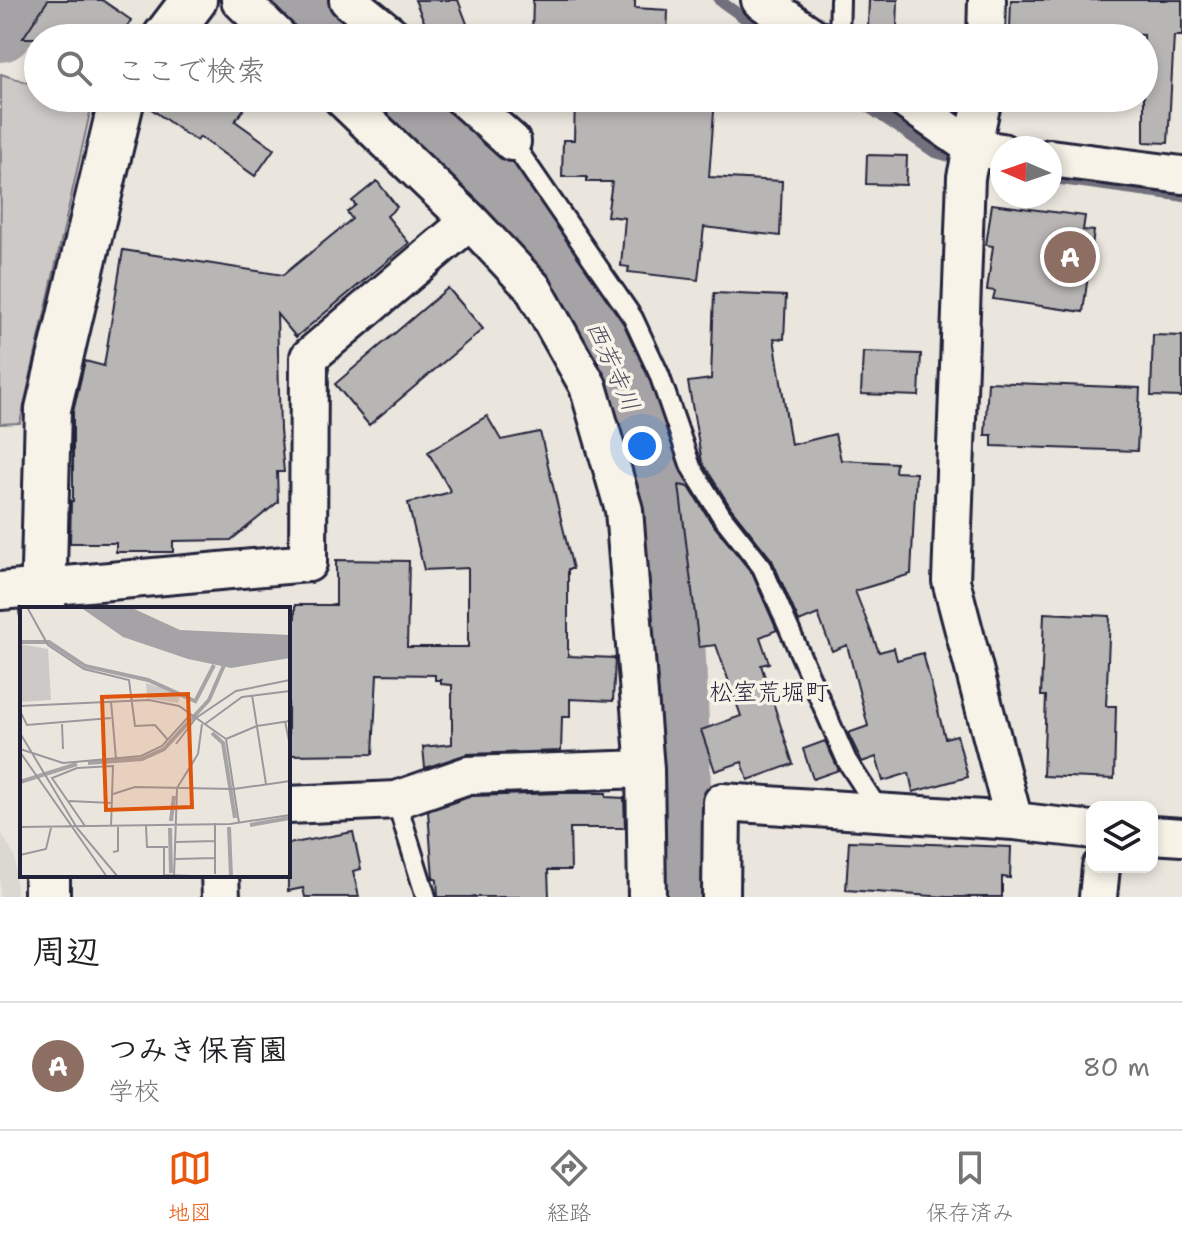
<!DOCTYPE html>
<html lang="ja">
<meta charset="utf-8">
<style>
:root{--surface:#fff;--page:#f2f2f2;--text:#202124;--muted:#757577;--line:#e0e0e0;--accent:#ea580c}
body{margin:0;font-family:"Shantell Sans","Klee One",sans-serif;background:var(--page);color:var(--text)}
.controls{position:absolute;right:24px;bottom:24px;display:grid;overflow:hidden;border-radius:16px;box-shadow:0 4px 12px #0003}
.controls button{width:72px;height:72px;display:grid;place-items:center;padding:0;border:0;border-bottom:2px solid var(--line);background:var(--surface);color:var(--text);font:40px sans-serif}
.compass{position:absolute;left:990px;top:136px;width:72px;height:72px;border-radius:50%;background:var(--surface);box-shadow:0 4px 12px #0003;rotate:272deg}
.you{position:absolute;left:642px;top:446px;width:28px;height:28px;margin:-20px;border:6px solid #fff;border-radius:50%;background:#1a73e8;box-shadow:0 0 0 12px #1a73e833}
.badge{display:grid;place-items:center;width:52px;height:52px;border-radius:50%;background:var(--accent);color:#fff;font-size:26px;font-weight:700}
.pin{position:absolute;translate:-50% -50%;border:4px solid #fff;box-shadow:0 2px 8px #0006}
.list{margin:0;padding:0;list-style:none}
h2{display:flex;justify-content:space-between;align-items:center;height:104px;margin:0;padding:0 32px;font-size:34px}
h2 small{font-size:26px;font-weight:400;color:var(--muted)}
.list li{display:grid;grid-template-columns:52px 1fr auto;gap:24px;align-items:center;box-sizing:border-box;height:128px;padding:0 32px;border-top:2px solid var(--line)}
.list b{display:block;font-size:30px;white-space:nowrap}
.list p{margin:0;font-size:26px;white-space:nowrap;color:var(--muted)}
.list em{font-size:26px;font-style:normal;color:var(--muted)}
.icon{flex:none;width:44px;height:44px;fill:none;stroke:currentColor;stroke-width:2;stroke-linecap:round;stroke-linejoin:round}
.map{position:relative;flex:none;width:1182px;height:897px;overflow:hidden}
.search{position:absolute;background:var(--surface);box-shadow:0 4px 12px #0003;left:24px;right:24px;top:24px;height:88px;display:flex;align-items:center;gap:20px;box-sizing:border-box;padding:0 28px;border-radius:44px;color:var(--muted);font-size:30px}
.sheet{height:232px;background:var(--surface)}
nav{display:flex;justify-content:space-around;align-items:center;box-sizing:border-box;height:112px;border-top:2px solid var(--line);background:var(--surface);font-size:22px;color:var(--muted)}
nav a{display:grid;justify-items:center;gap:4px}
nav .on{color:var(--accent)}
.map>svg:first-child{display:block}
.built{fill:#dbd8d2}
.green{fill:#cdc9c6;stroke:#787680;stroke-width:2}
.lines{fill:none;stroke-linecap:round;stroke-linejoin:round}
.stream{stroke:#716f7b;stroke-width:11}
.river{stroke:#a6a3a6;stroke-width:68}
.building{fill:#b8b6b5;stroke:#22223b;stroke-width:2}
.lane-casing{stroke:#22223b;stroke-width:24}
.street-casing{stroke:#22223b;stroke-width:42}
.secondary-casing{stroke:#22223b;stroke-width:50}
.lane{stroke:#f7f3e8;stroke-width:18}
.street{stroke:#f7f3e8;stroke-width:36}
.secondary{stroke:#f7f3e8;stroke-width:44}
.labels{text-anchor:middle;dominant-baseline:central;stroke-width:7;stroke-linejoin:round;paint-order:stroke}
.water-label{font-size:24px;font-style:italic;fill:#504f60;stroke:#f7f3e8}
.neighbourhood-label{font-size:24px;fill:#22223b;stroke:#f7f3e8}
.inset-river{fill:none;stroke:#a6a3a6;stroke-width:4}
.inset-road{fill:none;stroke:#9a989d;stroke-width:2}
.view{fill:#de560e;fill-opacity:0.15;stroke:#de560e;stroke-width:4}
.inset-edge{fill:none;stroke:#22223b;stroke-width:4}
</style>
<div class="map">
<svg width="1182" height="897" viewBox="0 0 1182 897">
<rect width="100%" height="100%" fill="#eae6de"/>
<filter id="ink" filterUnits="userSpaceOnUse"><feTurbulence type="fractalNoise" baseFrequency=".0125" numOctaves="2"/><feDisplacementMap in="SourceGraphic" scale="16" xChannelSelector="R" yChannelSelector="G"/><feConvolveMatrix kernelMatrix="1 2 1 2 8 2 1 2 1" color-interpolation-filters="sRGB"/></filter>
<g filter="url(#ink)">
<path class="built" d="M 0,830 L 15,857 L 16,897 L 0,897 Z"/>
<path class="green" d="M 1,74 L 38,86 L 38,98 L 73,98 L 92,104 L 20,423 L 0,424 Z"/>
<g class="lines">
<path class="stream" d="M 719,0 L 772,38
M 855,98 L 934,152 L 1002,172
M 1050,178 L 1182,196"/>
<path class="river" d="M 289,0 L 329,38
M 0,28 L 14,0
M 396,98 L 510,210 L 558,265 L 603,332 L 640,429 L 660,499 L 668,573 L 676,745 L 679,897"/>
</g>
<path class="building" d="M 48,0 L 102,0 L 131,20 L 120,38 L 23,38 Z
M 415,0 L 458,0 L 469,29 L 446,38 L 431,38 Z
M 533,0 L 635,0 L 635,8 L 668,10 L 667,38 L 532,37 Z
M 869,0 L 898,0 L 897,30 L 868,27 Z
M 1011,0 L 1182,0 L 1182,36 L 1174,36 L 1168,143 L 1144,142 L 1144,35 L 1010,30 Z
M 146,98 L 252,98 L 235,121 L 274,149 L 255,176 L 200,137 L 197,141 L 184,133 L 146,105 Z
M 575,98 L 715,98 L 709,177 L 782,181 L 780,236 L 704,227 L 698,280 L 628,272 L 629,267 L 621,266 L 625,218 L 607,216 L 612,182 L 587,182 L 587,177 L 562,177 L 563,140 L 574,140 Z
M 867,155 L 907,156 L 906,185 L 866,184 Z
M 377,181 L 397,207 L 387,216 L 409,243 L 296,337 L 277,314 L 280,430 L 284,472 L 277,472 L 278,502 L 231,540 L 173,541 L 173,552 L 116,552 L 116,543 L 70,543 L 71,501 L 73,501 L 73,412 L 85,361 L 104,366 L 123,250 L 283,275 L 352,219 L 347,212 L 356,205 L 352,201 Z
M 992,204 L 1085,216 L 1083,230 L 1094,231 L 1083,312 L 993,299 L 995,291 L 987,290 L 993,246 L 986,245 Z
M 448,288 L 483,329 L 369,425 L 335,384 Z
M 714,293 L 786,296 L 784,339 L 774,338 L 791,445 L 835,434 L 841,460 L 896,463 L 895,472 L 916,473 L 911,574 L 855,591 L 879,652 L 894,648 L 897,660 L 923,653 L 945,738 L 957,735 L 968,777 L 913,792 L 909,773 L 883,781 L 876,757 L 862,762 L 848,733 L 868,726 L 847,645 L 832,651 L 818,614 L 799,622 L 772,560 L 731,508 L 702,462 L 688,382 L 711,379 Z
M 1153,335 L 1182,336 L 1182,397 L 1151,396 Z
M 863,352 L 921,354 L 919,396 L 861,394 Z
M 988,382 L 1140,388 L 1137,451 L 992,446 L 992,435 L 985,435 Z
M 487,416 L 501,440 L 540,432 L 573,569 L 568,569 L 568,656 L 615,658 L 613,701 L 570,699 L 570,717 L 562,717 L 561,751 L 467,754 L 425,768 L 423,747 L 452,744 L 452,685 L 441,684 L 441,680 L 435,680 L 435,675 L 377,674 L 373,754 L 288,755 L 288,620 L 295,619 L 295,605 L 336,605 L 336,560 L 409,561 L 407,647 L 468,647 L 468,568 L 424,570 L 408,503 L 451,492 L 428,452 Z
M 679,485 L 689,487 L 711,522 L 752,573 L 777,630 L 760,637 L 769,663 L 761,665 L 793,764 L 748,780 L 742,762 L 715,771 L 701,730 L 741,716 L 716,645 L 699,647 Z
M 1044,613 L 1110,616 L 1106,706 L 1116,706 L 1114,779 L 1043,776 L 1046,696 L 1041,696 Z
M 825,741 L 839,770 L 813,779 L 803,749 Z
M 560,793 L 606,793 L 606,797 L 624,798 L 625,828 L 570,828 L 571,870 L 548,870 L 549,897 L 438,897 L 437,880 L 433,878 L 428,811 L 472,796 Z
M 353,832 L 361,869 L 353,871 L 359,897 L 305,897 L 303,888 L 288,891 L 288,844 Z
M 849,841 L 1011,847 L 1010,878 L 1002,877 L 1002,897 L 947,897 L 846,890 Z"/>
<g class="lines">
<defs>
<path id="lane" d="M 839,38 L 840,0
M 512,142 L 633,318 L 659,374 L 691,467 L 721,515 L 762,567 L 847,761 L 880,812
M 396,800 L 426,897"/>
<path id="street" d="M 240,0 L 279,38
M 348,0 L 395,38
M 760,0 L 815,38
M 986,38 L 987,0
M 342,98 L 470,221 L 533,288 L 588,386 L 624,510 L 645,769 L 647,897
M 463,98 L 512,142
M 902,98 L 973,148 L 1002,152
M 983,98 L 966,177 L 951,581 L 1014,821
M 1050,158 L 1182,175
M 0,591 L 308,563 L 309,357 L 470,221
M 288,805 L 396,800 L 468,775 L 645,769
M 1152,835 L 1182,837
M 220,875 L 221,897
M 721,897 L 722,802 L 1014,821 L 1092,830
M 1098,897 L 1101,867"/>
<path id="secondary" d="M 165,38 L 194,0
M 43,609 L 48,409 L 122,98
M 47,875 L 47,897"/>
</defs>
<use href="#lane" class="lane-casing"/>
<use href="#street" class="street-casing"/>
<use href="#secondary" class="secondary-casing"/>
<use href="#lane" class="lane"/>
<use href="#street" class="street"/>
<use href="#secondary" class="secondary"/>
</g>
</g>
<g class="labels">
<g class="water-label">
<text transform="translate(613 366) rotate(66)">西芳寺川</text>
</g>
<g class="neighbourhood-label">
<text x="769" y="692">松室荒堀町</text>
</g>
</g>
<g transform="translate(20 607)">
<rect width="270" height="270" fill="#eae6de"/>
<path d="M 0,37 L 28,42 L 31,93 L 0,95 ZM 126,76 L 161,87 L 158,96 L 127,91 Z" fill="#cdc9c6"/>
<path d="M 60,0 L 110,0 L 160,23 L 270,28 L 270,51 L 211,61 L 168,52 L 103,30 Z" fill="#a6a3a6"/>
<path class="inset-river" d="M 0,35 L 29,35 L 65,59 L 128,73 L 177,95M 176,93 L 194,58M 192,126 L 203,136 L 215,211M 68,156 L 122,152 L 144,142 L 189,93 L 205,56M 0,175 L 57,157M 151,214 L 154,189M 230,218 L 270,211M 209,220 L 211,270M 150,221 L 151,266"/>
<path class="inset-road" d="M 7,0 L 28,38 L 64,62 L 109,73 L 115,119 L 135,118 L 148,133M 232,88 L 246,177M 91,94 L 96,152M 0,99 L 129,93 L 159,99 L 206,132 L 219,216M 0,104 L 7,118 L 91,111M 265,114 L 270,139M 42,117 L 43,142M 185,117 L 222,90 L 270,84M 0,126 L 57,221 L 98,270M 206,132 L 237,119 L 270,114M 156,137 L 176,111 L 216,84 L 270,73M 0,142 L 43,156 L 121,149 L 142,139 L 171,107M 0,145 L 87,270M 93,187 L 115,180 L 214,182 L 270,174M 49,194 L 92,196M 195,216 L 195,267M 65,219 L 32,171 L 57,161 L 93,159 L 91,220M 126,219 L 127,240 L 148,240M 0,220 L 210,217 L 270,208M 156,235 L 195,234M 144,240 L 144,268 L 201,270M 93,245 L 98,244 L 98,219M 0,248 L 26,242 L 31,221M 155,252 L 195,251M 154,270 L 157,181 L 178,147 L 182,117"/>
<path class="view" d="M 168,87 L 172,200 L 86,203 L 82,90 Z"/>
<rect width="270" height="270" class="inset-edge"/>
</g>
</svg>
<div class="controls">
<button><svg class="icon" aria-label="layers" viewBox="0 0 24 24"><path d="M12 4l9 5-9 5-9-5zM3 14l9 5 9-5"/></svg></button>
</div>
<svg class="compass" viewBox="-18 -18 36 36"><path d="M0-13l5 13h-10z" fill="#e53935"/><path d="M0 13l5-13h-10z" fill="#757577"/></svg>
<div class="you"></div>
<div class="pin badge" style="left:1070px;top:257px;background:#8d6e63">A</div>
<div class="search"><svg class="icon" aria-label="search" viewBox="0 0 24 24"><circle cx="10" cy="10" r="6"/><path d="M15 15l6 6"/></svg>ここで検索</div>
</div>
<section class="sheet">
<h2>周辺<small></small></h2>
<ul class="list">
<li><span class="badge" style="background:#8d6e63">A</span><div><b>つみき保育園</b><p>学校</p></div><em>80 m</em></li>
</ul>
</section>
<nav>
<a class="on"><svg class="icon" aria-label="map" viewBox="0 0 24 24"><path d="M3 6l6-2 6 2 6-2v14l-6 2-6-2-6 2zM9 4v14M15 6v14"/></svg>地図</a>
<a><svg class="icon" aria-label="directions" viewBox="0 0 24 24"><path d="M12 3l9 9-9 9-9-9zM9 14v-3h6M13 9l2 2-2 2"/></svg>経路</a>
<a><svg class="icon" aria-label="saved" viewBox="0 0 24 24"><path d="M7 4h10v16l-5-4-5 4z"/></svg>保存済み</a>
</nav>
